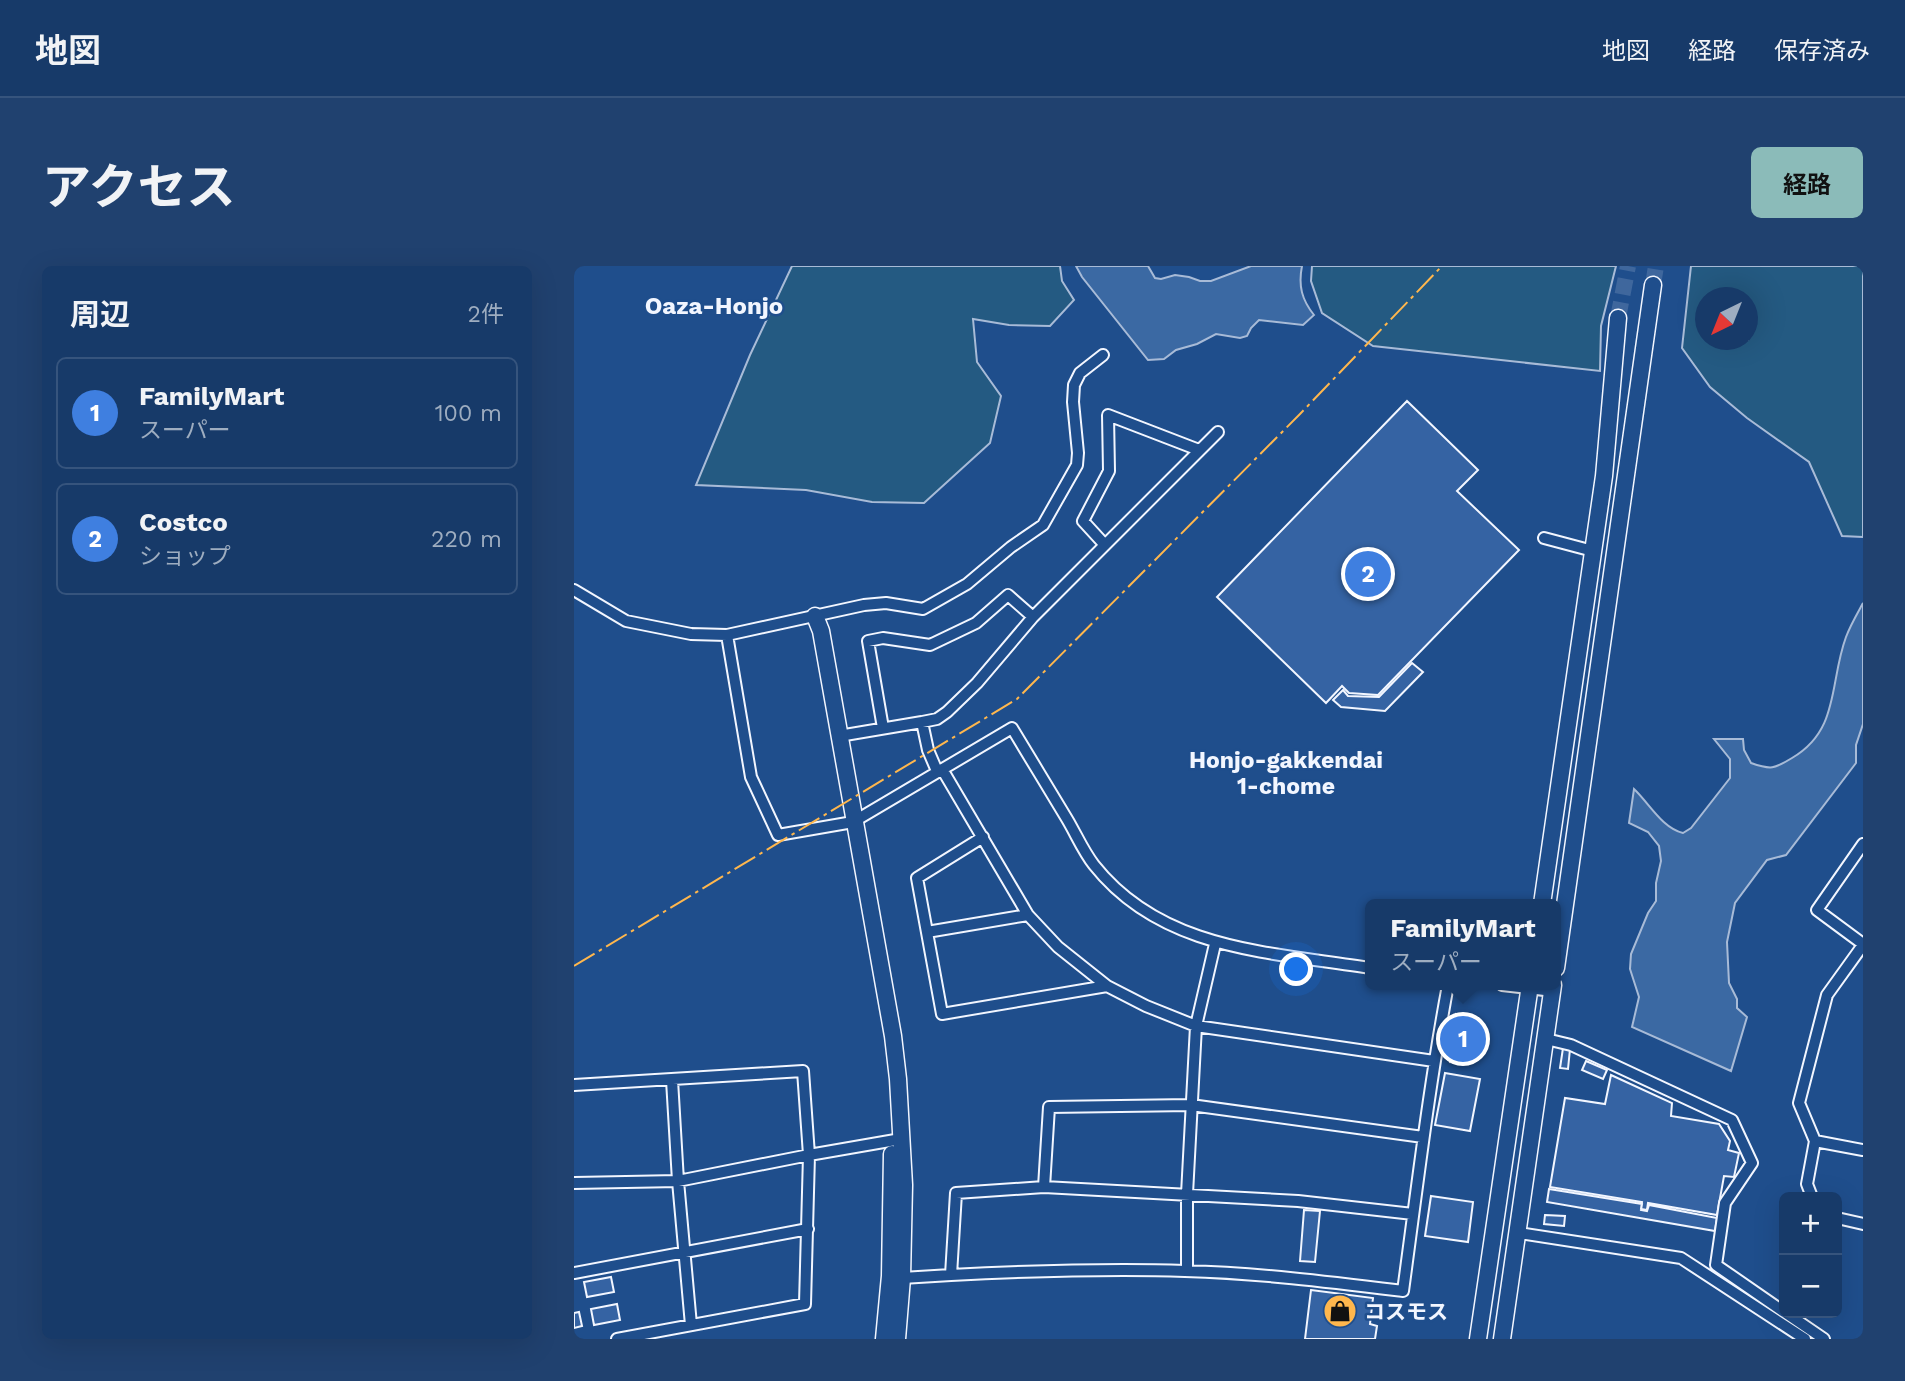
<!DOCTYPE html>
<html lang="ja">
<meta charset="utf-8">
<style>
:root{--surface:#173a69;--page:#20416f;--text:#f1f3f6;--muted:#9eadc0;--line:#36547d;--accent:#8bbbb9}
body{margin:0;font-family:"Work Sans","Noto Sans JP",sans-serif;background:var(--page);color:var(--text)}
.controls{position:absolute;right:21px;bottom:21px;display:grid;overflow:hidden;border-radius:10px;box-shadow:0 7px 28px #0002}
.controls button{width:63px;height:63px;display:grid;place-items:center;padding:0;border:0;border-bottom:2px solid var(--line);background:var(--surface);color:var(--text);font:35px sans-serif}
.compass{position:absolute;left:1121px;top:21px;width:63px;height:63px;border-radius:50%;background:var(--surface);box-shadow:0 7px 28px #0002;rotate:223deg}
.you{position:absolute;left:723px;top:704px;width:24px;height:24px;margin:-18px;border:5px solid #fff;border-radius:50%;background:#1a73e8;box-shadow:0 0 0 10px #1a73e833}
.badge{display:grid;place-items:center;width:46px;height:46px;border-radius:50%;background:var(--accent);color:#fff;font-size:23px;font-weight:700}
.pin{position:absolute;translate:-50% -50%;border:4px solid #fff;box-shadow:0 2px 7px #0006}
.popup{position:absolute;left:791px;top:633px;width:196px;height:91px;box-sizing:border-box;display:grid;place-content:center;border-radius:10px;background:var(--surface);filter:drop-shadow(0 2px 5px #0005);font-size:23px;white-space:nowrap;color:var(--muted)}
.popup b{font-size:26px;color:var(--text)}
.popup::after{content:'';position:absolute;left:50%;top:100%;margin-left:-14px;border:14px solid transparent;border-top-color:var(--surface)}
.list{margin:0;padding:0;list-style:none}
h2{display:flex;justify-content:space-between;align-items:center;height:91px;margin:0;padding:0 28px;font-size:30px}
h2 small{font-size:23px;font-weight:400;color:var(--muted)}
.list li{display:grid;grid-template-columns:46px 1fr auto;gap:21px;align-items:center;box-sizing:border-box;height:112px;margin:0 14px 14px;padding:0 14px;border:2px solid var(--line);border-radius:10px}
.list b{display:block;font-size:26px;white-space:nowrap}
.list p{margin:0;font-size:23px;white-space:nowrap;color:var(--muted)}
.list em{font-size:23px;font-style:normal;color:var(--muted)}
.map{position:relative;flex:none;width:1289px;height:1073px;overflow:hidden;border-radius:10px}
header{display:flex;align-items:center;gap:42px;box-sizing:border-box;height:98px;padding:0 35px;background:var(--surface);border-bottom:2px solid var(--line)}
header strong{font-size:33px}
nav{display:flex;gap:38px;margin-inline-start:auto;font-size:24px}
.intro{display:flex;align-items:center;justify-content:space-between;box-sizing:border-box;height:168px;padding:0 42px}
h1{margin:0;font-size:49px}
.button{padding:18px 32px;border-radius:10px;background:var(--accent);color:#111;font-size:24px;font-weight:700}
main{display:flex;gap:42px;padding:0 42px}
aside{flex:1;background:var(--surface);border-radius:10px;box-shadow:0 7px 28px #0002}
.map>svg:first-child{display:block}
.green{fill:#245a82;stroke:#a8bbd7;stroke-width:2;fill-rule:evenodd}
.water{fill:#3b69a3;stroke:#a8bbd7;stroke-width:2}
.building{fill:#3563a3;stroke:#f2f6ff;stroke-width:2}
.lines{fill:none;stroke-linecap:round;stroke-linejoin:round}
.secondary-tunnel{stroke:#3f679d;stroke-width:16;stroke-dasharray:16 8;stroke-linecap:butt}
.street-casing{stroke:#f2f6ff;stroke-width:14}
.secondary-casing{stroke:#f2f6ff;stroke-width:19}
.street{stroke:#1f4e8c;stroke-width:10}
.secondary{stroke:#1f4e8c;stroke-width:16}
.power{stroke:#ffb74d;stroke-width:2;stroke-dasharray:24 5 3.5 5;stroke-linecap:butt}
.labels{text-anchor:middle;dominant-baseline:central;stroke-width:5;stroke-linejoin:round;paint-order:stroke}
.poi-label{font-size:21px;font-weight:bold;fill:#f2f6ff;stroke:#1f4e8c;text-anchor:start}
.neighbourhood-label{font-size:23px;font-weight:bold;fill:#f2f6ff;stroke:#1f4e8c}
.quarter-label{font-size:24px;font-weight:bold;fill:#f2f6ff;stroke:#1f4e8c}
</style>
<header>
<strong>地図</strong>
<nav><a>地図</a><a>経路</a><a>保存済み</a></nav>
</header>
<div class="intro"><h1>アクセス</h1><a class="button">経路</a></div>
<main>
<aside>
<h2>周辺<small>2件</small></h2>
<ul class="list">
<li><span class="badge" style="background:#3f7fe0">1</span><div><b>FamilyMart</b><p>スーパー</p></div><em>100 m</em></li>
<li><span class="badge" style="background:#3f7fe0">2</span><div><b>Costco</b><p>ショップ</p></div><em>220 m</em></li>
</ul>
</aside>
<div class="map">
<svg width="1289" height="1073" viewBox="0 0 1289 1073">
<rect width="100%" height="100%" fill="#1f4e8c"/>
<path class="green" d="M 218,0 L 486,0 L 488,15 L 500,34 L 476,60 L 435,59 L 399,53 L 403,96 L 427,130 L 416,177 L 350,237 L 298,236 L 232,224 L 122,219 L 176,89 Z
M 738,0 L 1042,0 L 1027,60 L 1026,105 L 799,80 L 748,47 L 737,15 Z
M 1117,0 L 1289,0 L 1289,271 L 1268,270 L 1235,196 L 1173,152 L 1136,121 L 1108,82 ZM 1132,32 L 1174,32 L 1174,74 L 1132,74 Z"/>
<path class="water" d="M 502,0 L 574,0 L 581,12 L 587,13 L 601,9 L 615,11 L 626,15 L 637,15 L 677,0 L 728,0 C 724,20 728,34 740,49 L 729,59 L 685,54 L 677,62 L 673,70 L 666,72 L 642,68 L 623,78 L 602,84 L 590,93 L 574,94 L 508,11 Z
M 1289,337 L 1289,458 L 1282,479 L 1282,497 L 1212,589 L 1193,594 L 1161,637 L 1153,676 L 1155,717 L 1163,733 L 1163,742 L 1173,751 L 1157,805 L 1058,761 L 1065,731 L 1056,703 L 1057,688 L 1074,647 L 1082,635 L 1082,617 L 1087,595 L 1085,580 L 1074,566 L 1055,557 L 1060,523 C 1075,537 1088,562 1109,567 L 1117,562 L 1156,512 L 1156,493 L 1140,473 L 1169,473 L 1170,484 L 1177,497 C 1197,504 1200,503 1218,492 C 1266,464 1255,417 1272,371 C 1276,360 1283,348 1289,337 Z"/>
<path class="building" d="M 833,135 L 904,204 L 883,225 L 945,284 L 804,429 L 775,427 L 768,420 L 752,437 L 643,331 Z
M 838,397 L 849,406 L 811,445 L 767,441 L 759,434 L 769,424 L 774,430 L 805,431 Z
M 882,748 L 902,751 L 895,798 L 876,796 Z
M 989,782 L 996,783 L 994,803 L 986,802 Z
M 1012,795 L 1033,804 L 1029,813 L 1008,804 Z
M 871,807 L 906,813 L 896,865 L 861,859 Z
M 1037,809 L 1098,837 L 1097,850 L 1145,858 L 1156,875 L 1154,884 L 1165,887 L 1160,911 L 1150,910 L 1143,949 L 1074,937 L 1073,944 L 1067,943 L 1068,936 L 976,921 L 991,832 L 1031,838 Z
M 975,923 L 1068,938 L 1067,944 L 1073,945 L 1075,939 L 1143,952 L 1141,965 L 973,936 Z
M 857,930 L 899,936 L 894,976 L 851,970 Z
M 730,944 L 746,945 L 741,996 L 726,995 Z
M 971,949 L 991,950 L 990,960 L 970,958 Z
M 37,1011 L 40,1026 L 13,1031 L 10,1016 Z
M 737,1024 L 799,1032 L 796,1058 L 803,1060 L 801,1073 L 731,1073 Z
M 43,1038 L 46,1054 L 20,1059 L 17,1043 Z
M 5,1046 L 8,1060 L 0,1062 L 0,1047 Z"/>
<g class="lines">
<path class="secondary-tunnel" d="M 1079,19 L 1082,0
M 1044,52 L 1054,0"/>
<defs>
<path id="street" d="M 970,272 L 1019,285
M 531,279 L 509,255 L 535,205 L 534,149 L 625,184
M 0,324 L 52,355 L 117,368 L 153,369 L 290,339 L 312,337 L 349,343 L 393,318 L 437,281 L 469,259 L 503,199 L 504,187 L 499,136 L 500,119 L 506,107 L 529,89
M 153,369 L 177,511 L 204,569 L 279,556 L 438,462 C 456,492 475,523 493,553 C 502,568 509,585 520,599 C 588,685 697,686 796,702
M 348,456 L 354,484 L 363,505
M 309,462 L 294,375 L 309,372 L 356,379 L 402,357 L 434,329 L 459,351
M 265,470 L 348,456 L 363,453 L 373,446 L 403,417 L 459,351 L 644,166
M 368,503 L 454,649 L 484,681 L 533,720 L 572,740 L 622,760 L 860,795
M 409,571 L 343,612 L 368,748 L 533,720
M 1289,578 L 1243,644 L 1289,678
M 353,666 L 454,649
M 928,719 L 979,725
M 972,773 L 997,779 L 1158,854 L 1178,897 L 1151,937 L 1142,999 L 1210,1046
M 98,814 L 104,915 L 117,1059
M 0,819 L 229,805 L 235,889 L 231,1038 L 43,1073
M 1241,875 L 1289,884
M 0,917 L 104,915 L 235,889 L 327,873
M 470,921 L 475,841 L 617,839 L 849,871
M 1238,931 L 1233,918 L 1241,875 L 1225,837 L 1253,729 L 1289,679
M 839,948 L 724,935 L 470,921 L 382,927 L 377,1009 C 455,1005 533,1002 611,1005 C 684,1007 756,1016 829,1025 C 843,923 855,820 874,719
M 1263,952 L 1289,958
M 945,967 L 1107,992 L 1231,1073
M 613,1005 L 613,928 L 622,760 L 641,678
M 0,1007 L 234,963
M 328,1012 L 377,1009
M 1212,1047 L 1250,1073"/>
<path id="secondary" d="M 241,350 L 247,365 L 319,770 L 324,813 L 330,919 L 328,1012 L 323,1073
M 968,638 L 1030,210 L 1044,52
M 982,702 L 1079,19
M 310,1073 L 316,1010 L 318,888
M 904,1073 L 956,719
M 928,1073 L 979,719"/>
</defs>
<use href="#street" class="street-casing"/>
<use href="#secondary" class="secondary-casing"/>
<use href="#street" class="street"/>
<use href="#secondary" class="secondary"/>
<path class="power" d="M 0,700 L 443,433 L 726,148 L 868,0"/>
</g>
<defs>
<symbol id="shop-disc" viewBox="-11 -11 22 22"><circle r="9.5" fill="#ffb74d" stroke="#1f4e8c"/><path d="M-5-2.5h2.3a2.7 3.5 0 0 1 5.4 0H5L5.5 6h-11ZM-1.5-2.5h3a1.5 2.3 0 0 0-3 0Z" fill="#111"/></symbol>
</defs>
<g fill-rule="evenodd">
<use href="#shop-disc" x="747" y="1026" width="38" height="38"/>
</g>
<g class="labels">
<g class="poi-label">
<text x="790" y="1045">コスモス</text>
</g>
<g class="neighbourhood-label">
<text x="712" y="494">Honjo-gakkendai<tspan x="712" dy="26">1-chome</tspan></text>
</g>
<g class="quarter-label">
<text x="140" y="40">Oaza-Honjo</text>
</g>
</g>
</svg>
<div class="controls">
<button>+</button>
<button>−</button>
</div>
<svg class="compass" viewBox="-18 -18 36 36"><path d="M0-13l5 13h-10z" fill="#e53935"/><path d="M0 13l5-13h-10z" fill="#9eadc0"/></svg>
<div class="you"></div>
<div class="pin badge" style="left:889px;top:773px;background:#3f7fe0">1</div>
<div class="popup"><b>FamilyMart</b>スーパー</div>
<div class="pin badge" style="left:794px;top:308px;background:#3f7fe0">2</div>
</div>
</main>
